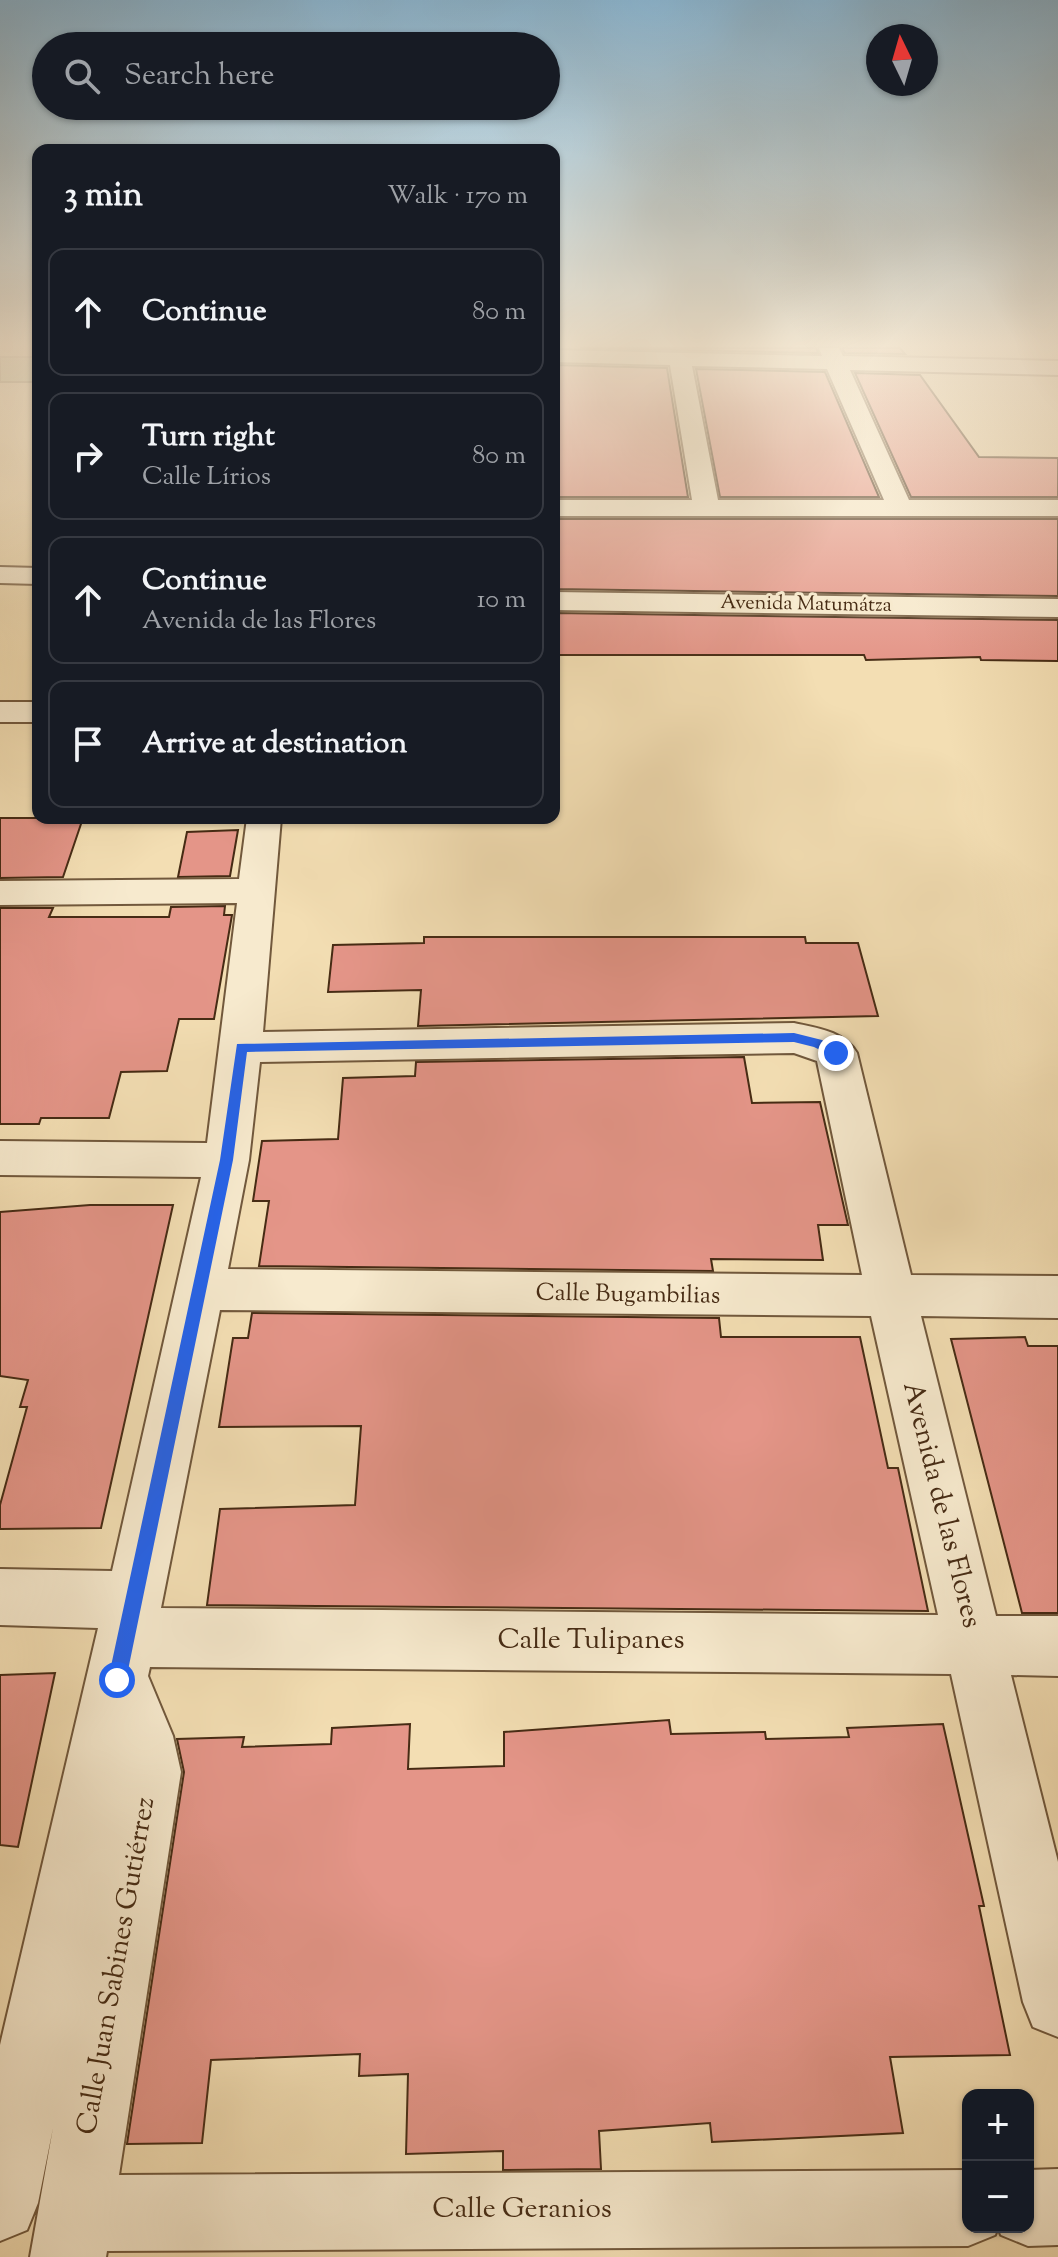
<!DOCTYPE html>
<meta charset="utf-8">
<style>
:root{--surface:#171b24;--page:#20242c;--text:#f1f3f6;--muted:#9ea1a6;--line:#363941}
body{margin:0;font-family:"Sorts Mill Goudy",serif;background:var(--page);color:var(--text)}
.controls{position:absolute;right:24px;bottom:24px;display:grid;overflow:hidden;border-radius:16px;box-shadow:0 2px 6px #0004}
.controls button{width:72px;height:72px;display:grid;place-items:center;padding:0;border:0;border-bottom:2px solid var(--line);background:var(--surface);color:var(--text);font:40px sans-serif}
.compass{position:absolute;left:866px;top:24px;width:72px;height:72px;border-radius:50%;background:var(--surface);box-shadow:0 2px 6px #0004;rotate:355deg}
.stop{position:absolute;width:24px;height:24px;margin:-18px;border:6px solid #2563eb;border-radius:50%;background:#fff}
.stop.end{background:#2563eb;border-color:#fff;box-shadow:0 2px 8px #0008}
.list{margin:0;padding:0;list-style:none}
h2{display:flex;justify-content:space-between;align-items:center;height:104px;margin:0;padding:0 32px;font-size:34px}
h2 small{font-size:26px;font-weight:400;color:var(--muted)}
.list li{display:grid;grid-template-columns:52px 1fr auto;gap:24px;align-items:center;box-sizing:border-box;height:128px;margin:0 16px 16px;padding:0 16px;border:2px solid var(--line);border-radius:16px}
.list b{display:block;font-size:30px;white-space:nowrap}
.list p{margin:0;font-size:26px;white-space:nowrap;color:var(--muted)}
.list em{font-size:26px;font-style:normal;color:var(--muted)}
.icon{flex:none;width:44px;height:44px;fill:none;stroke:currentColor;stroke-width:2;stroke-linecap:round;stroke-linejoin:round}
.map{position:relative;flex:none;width:1058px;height:2257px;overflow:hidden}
.search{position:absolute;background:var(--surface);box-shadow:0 2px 6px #0004;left:32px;top:32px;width:528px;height:88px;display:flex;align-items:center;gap:20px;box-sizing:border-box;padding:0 28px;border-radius:44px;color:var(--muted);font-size:30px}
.panel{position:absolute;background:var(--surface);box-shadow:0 2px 6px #0004;left:32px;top:144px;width:528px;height:680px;border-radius:16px}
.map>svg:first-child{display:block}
.green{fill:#b4c291;stroke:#7d7652;stroke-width:2}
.building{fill:#e49588;stroke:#462b14;stroke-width:2}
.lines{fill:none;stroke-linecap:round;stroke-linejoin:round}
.street-casing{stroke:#71583c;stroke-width:4}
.street{fill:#f7eace;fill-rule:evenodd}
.route{fill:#2563eb}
.labels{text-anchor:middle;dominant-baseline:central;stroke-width:6;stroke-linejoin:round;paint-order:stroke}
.far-street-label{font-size:20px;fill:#462b14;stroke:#f7eace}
.street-label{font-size:24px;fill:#462b14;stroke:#f7eace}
.near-street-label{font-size:28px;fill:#462b14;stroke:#f7eace}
</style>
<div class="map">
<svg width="1058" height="2257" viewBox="0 0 1058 2257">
<rect width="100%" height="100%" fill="#f3deb3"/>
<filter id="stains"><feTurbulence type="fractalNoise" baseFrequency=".0025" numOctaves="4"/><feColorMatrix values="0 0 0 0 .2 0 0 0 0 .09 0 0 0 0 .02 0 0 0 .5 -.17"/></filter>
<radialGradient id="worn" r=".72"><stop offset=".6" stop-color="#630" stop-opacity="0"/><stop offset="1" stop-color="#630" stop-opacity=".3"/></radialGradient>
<path class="green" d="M 0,357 L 33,357 L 33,382 L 0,382 Z"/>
<path class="building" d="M 580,348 L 816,348 L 818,353 Z
M 842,348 L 900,348 L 905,354 L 845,353 Z
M 554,365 L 667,368 L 688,497 L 554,497 Z
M 696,369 L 825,372 L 879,497 L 720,497 Z
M 855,373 L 920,375 L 979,457 L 1058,458 L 1058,497 L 911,497 Z
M 554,519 L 1058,519 L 1058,596 L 554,589 Z
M 554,613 L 1058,620 L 1058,661 L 981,660 L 980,657 L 866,660 L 864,655 L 554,655 Z
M 0,818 L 83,818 L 63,877 L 0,878 Z
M 238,830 L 230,876 L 178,877 L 187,832 Z
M 225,906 L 224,915 L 232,915 L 214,1019 L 179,1019 L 167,1071 L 121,1072 L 109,1118 L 41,1118 L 39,1124 L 0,1124 L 0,908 L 53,908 L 49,917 L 169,917 L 171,907 Z
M 424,937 L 805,937 L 806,943 L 858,943 L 878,1016 L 418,1026 L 421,990 L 328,992 L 333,945 L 424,943 Z
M 744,1057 L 752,1103 L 820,1102 L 848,1225 L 818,1225 L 823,1260 L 711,1259 L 713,1271 L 259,1266 L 269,1201 L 253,1201 L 262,1141 L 338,1139 L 343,1078 L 415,1076 L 416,1062 Z
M 90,1205 L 173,1205 L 101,1528 L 0,1529 L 0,1505 L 27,1407 L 20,1407 L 28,1380 L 0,1376 L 0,1212 Z
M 252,1313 L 719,1318 L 721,1337 L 860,1337 L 888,1468 L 898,1468 L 928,1611 L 207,1605 L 220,1509 L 355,1505 L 361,1426 L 219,1427 L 233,1338 L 248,1338 Z
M 1025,1337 L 1028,1346 L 1058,1346 L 1058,1613 L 1022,1613 L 951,1339 Z
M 55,1673 L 18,1847 L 0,1845 L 0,1675 Z
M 669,1720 L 671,1734 L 765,1732 L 766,1739 L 849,1737 L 847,1728 L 943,1724 L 984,1906 L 979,1906 L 1010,2055 L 890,2057 L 903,2133 L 712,2142 L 710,2123 L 599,2131 L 601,2169 L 503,2170 L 503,2151 L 406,2154 L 408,2074 L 359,2076 L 360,2054 L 211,2060 L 202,2143 L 127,2144 L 184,1772 L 177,1739 L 244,1737 L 242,1747 L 331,1744 L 332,1728 L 410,1724 L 408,1769 L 504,1766 L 504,1732 Z"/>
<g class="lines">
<defs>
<path id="street" d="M 819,348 L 839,348 L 843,356 L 1058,361 L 1058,375 L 850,370 L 909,500 L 1058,500 L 1058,516 L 554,516 L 554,500 L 692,500 L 670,365 L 554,362 L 554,350 L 822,356 ZM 692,366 L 827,369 L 884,500 L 718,500 Z
M 0,567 L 38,568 L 38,584 L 0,583 Z
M 554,592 L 1058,599 L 1058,617 L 554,610 Z
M 0,702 L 38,702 L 38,722 L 0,722 Z
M 247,818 L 281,818 L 263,1032 L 794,1023 C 817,1028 844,1031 857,1053 L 911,1275 L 1058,1276 L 1058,1318 L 921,1316 L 996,1616 L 1058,1616 L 1058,1676 L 1011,1675 L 1058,1862 L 1058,2037 L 1033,2027 L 1023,2002 L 951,1674 L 150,1667 L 148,1676 L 173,1736 L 181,1772 L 119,2175 L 968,2170 L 968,2227 L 998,2227 L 995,2235 L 968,2246 L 107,2251 L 106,2257 L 30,2257 L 53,2128 L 38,2203 L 27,2230 L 0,2241 L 0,2045 L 98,1628 L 0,1625 L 0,1569 L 112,1571 L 201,1177 L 0,1175 L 0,1141 L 207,1143 L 237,903 L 0,905 L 0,881 L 239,879 ZM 794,1053 L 817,1061 L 862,1275 L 228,1269 L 249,1160 L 260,1062 ZM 220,1310 L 871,1316 L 938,1615 L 161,1608 Z
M 1058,2169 L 1058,2245 L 1028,2246 L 1001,2235 L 998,2227 L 1028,2227 L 1028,2170 Z"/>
</defs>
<use href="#street" class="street-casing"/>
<use href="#street" class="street"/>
</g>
<linearGradient id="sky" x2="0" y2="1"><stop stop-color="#8ab7d4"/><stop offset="0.52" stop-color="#faf0dd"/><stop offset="1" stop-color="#faf0dd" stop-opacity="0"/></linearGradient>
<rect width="1058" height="664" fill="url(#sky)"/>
<path class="route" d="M 794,1033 L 822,1040 L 842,1053 L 836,1058 L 814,1047 L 794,1042 L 247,1052 L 233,1160 L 126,1680 L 123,1686 L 117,1688 L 111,1686 L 108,1680 L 220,1160 L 237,1044 Z"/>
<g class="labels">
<g class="far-street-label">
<text transform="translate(806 605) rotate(1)">Avenida Matumátza</text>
</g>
<g class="street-label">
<text transform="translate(628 1295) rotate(1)">Calle Bugambilias</text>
</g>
<g class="near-street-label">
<text transform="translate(941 1505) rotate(76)">Avenida de las Flores</text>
<text x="591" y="1641">Calle Tulipanes</text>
<text transform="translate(117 1966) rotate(-80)">Calle Juan Sabines Gutiérrez</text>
<text x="522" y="2210">Calle Geranios</text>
</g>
</g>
<rect width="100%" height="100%" filter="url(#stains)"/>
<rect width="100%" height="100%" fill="url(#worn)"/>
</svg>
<div class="controls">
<button>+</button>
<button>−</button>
</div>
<svg class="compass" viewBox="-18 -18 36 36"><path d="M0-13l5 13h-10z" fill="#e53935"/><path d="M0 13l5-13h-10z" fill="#9ea1a6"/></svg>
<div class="stop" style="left:117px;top:1680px"></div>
<div class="stop end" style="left:836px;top:1053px"></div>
<div class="search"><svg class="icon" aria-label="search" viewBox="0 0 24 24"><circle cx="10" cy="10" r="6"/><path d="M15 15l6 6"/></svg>Search here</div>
<section class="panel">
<h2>3 min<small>Walk · 170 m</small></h2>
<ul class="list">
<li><svg class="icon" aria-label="ahead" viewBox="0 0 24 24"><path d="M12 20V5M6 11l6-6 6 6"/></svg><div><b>Continue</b></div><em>80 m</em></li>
<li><svg class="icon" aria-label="right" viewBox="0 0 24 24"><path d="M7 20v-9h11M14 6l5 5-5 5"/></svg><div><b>Turn right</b><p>Calle Lírios</p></div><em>80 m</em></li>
<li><svg class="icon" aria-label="ahead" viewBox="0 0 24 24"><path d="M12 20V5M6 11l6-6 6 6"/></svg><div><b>Continue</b><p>Avenida de las Flores</p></div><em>10 m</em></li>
<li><svg class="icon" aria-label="arrive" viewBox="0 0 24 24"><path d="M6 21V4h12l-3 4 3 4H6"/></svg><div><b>Arrive at destination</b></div></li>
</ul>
</section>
</div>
